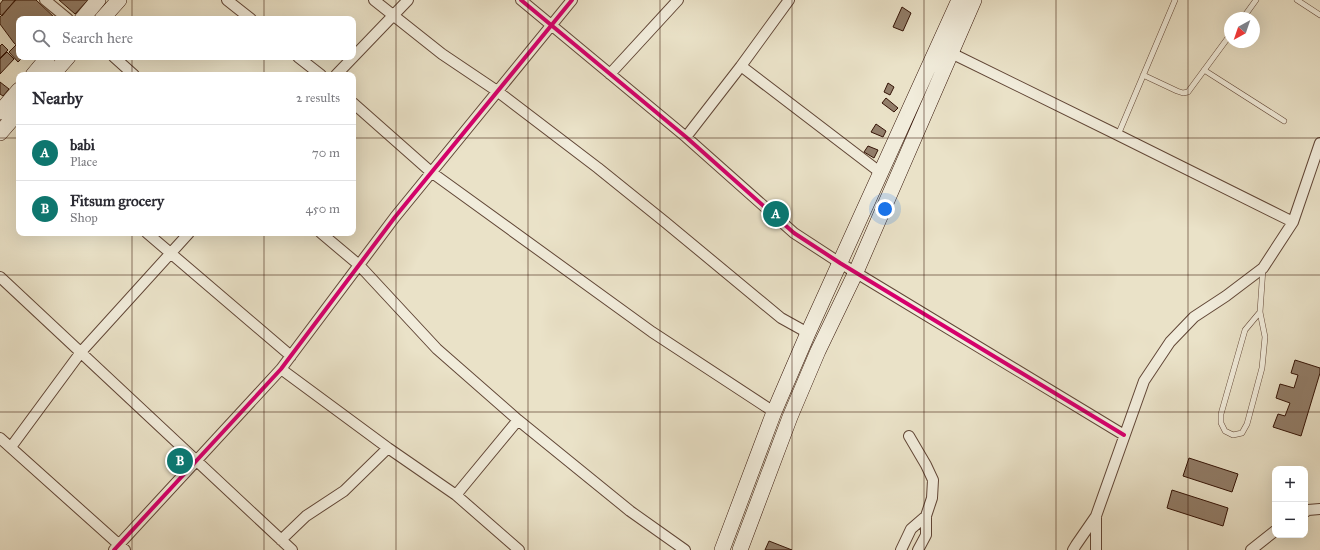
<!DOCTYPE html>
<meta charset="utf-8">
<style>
:root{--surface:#fff;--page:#f7f7f7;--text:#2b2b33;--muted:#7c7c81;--line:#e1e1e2;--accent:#0f766e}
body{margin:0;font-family:"IM FELL Great Primer",serif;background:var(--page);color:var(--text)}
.controls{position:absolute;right:12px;bottom:12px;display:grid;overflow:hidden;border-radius:8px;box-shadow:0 4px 16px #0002}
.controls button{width:36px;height:36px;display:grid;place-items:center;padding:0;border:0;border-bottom:1px solid var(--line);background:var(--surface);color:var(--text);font:20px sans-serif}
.compass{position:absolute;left:1224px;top:12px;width:36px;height:36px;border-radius:50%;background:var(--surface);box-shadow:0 4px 16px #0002;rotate:220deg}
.you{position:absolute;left:885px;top:209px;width:14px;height:14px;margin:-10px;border:3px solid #fff;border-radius:50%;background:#1a73e8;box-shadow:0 0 0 6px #1a73e833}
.badge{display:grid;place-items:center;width:26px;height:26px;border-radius:50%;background:var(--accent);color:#fff;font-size:13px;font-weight:700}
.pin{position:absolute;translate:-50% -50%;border:2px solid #fff;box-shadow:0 1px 4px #0006}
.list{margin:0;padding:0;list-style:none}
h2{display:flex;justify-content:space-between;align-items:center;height:52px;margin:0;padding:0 16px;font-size:17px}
h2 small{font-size:13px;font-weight:400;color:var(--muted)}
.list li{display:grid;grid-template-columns:26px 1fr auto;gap:12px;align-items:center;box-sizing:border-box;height:56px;padding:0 16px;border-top:1px solid var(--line)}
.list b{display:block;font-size:15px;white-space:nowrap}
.list p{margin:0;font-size:13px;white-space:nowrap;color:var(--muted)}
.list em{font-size:13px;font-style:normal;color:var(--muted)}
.icon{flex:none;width:22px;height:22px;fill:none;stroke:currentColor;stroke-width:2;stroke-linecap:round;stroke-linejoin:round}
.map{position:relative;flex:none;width:1320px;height:550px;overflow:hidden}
.search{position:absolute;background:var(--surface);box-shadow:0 4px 16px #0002;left:16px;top:16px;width:340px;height:44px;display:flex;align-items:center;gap:10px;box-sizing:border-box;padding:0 14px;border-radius:8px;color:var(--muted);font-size:15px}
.panel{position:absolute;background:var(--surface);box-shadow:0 4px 16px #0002;left:16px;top:72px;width:340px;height:164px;border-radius:8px}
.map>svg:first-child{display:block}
.building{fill:#927e6a;stroke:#331205}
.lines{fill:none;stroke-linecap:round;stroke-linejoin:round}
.lane-casing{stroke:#614636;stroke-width:6}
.street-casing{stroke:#614636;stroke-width:12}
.secondary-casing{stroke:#331205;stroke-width:16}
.lane{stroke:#f1ecdb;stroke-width:5}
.street{stroke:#f1ecdb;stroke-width:10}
.secondary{stroke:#f1ecdb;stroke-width:15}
.cycleway-casing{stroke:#f1ecdb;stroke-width:6}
.cycleway{stroke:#d6006c;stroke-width:4}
.grid{fill:none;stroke:#331205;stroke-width:1;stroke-opacity:0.55}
</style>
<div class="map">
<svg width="1320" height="550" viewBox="0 0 1320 550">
<rect width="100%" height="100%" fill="#eae2c8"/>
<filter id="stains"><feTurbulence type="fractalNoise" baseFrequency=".005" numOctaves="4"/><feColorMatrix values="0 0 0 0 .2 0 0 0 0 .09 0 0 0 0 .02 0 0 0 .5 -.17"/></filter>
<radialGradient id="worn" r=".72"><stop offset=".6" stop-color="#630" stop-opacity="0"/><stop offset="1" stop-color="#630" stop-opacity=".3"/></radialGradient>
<path class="building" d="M 3,0 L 15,0 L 2,16 L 0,14 L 0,4 Z
M 16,0 L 36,0 L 56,19 L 19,19 L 19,47 L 14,43 L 0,24 L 0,17 Z
M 59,0 L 88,0 L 75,14 Z
M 902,7 L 911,13 L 903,31 L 893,27 Z
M 2,44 L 8,50 L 0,58 L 0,46 Z
M 17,44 L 19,46 L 19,57 L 23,57 L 18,62 L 9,52 Z
M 7,52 L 14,59 L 0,74 L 0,59 Z
M 0,82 L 9,89 L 3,96 L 0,94 Z
M 888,83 L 894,87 L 890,95 L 884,92 Z
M 886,98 L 898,108 L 894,112 L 882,103 Z
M 876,124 L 886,131 L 883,137 L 871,132 Z
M 868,146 L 878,150 L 874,158 L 864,152 Z
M 1295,360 L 1320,368 L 1320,373 L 1301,436 L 1273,427 L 1278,414 L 1285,416 L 1290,403 L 1276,398 L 1280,384 L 1294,388 L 1298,375 L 1291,373 Z
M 1189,458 L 1238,474 L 1232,492 L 1183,476 Z
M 1172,490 L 1228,508 L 1223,526 L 1167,508 Z
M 769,541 L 792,550 L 765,550 Z"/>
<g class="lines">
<defs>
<path id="lane" d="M 1297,0 L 1320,15
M 1243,18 L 1256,0
M 1204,70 L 1284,121
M 1143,75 L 1177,91 L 1183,93 L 1188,92 L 1230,35
M 1118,135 L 1175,0
M 1260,312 L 1245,330 L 1221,414 L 1221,423 L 1225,431 L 1233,435 L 1242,433 L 1247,424 L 1262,368 L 1265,337 L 1260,312 L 1263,268"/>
<path id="street" d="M 45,0 L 68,19
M 227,0 L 251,19
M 374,0 L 442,54 L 497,91 L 598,168 L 665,222 L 781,318 L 808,333
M 521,0 L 686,137 L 794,233 L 840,263 L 1124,435
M 951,53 L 1118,135 L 1293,222
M 114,57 L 134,75
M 298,57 L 321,75
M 741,66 L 881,173
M 610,74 L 678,0
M 336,75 L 408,0
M 353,103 L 431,172 L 652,332 L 774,412
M 686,137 L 741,66 L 789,0
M 147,233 L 291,356
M 321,233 L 359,265 L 437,349 L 518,420 L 630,511 L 685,550
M 0,277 L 292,550
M 281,369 L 388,448 L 456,495 L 519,550
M 909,436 L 926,465 L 933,480 L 932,498 L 926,516 L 926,535 L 918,550
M 0,438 L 125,550
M 11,447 L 81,352 L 189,233
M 456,495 L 518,420
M 1305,512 L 1308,510 L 1320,509
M 281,540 L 306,516 L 344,491 L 388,448
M 114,550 L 281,369 L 395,217 L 572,0
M 901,550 L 911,529 L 926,516
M 1073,550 L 1076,545 L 1096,516 L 1144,381 L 1170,342 L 1194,317 L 1226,296 L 1263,268 L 1293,222 L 1320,143
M 1096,550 L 1096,516
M 1251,550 L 1275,531"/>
<path id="secondary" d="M 82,19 L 98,0
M 102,19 L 119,0
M 33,75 L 48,57
M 52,75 L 68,57
M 0,112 L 19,90
M 0,133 L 19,111
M 722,550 L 774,412 L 808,333 L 959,0
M 740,550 L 790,417 L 818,351 L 856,272 L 974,0"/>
</defs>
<use href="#lane" class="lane-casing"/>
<use href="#street" class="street-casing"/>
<use href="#secondary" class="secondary-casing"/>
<use href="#lane" class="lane"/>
<use href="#street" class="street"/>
<use href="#secondary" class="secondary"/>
<defs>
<path id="cycleway" d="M 521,0 L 686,137 L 794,233 L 840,263 L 1124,435
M 114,550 L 281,369 L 395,217 L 572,0"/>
</defs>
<use href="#cycleway" class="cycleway-casing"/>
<use href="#cycleway" class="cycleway"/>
</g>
<path class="grid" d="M 132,0 L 132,19M 264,0 L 264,19M 396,0 L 396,550M 528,0 L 528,550M 660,0 L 660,550M 792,0 L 792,550M 924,0 L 924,550M 1056,0 L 1056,550M 1188,0 L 1188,550M 132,57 L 132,75M 264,57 L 264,75M 0,138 L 19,138M 353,138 L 1320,138M 132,233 L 132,550M 264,233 L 264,550M 0,275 L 1320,275M 0,412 L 1320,412"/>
<rect width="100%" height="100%" filter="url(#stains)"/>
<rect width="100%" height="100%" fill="url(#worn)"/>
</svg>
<div class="controls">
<button>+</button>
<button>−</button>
</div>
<svg class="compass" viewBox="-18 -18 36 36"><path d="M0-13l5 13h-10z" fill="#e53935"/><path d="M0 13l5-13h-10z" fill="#7c7c81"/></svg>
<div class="you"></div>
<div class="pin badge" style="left:776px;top:214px">A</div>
<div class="pin badge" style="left:180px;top:461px">B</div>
<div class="search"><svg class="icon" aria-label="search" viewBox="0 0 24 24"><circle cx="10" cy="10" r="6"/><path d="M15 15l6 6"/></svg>Search here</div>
<section class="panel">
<h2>Nearby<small>2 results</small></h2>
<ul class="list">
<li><span class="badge">A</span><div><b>babi</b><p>Place</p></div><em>70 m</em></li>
<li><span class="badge">B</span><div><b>Fitsum grocery</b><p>Shop</p></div><em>450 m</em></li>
</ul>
</section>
</div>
